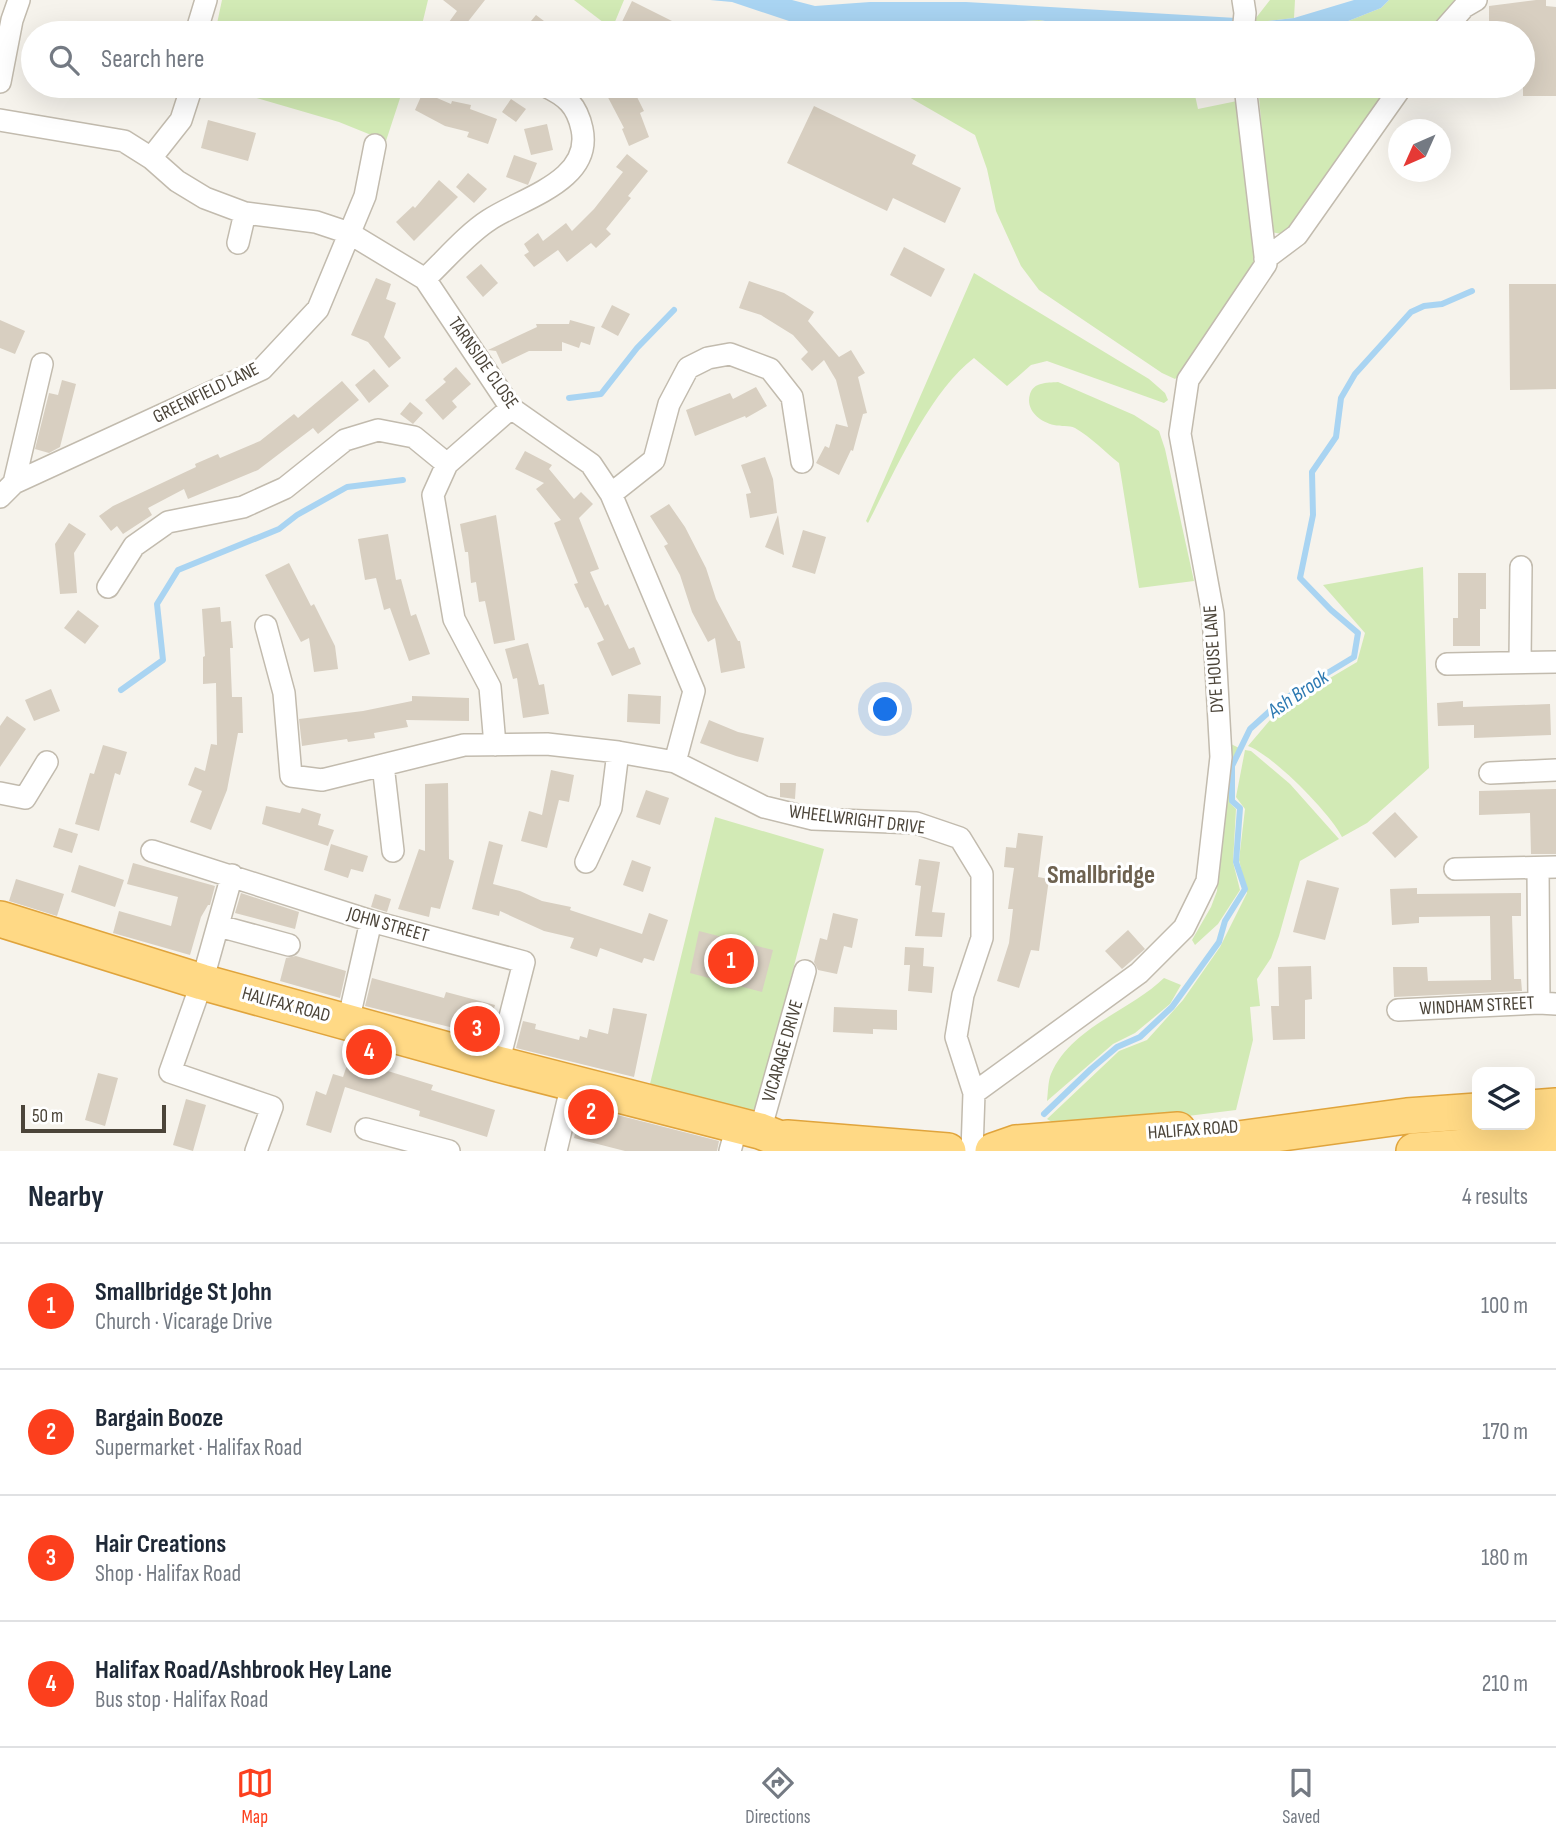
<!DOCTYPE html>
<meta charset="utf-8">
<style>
:root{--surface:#fff;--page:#f6f6f7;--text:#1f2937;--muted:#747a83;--line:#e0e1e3;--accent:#fc3f1d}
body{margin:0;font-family:"Sofia Sans Condensed",sans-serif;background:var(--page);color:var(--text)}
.controls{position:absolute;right:21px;bottom:21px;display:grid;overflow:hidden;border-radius:14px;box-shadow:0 7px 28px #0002}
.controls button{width:63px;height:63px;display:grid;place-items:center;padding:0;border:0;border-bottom:2px solid var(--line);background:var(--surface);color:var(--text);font:35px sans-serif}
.compass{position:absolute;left:1388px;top:119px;width:63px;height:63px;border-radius:50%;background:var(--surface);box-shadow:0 7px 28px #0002;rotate:225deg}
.scale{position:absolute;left:21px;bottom:18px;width:145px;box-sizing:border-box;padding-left:7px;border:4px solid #4b4439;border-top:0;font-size:19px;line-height:24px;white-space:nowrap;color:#4b4439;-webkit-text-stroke:5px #fff;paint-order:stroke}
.you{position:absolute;left:886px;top:710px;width:24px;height:24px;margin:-18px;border:5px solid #fff;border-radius:50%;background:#1a73e8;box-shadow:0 0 0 10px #1a73e833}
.badge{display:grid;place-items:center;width:46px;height:46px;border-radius:50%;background:var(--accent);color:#fff;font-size:23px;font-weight:700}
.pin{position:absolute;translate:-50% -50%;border:4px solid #fff;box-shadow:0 2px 7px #0006}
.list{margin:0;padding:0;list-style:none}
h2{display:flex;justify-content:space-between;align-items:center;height:91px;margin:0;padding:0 28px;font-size:30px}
h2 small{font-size:23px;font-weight:400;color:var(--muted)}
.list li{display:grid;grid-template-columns:46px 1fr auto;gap:21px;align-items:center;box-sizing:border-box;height:126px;padding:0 28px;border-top:2px solid var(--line)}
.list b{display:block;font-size:26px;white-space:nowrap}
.list p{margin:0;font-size:23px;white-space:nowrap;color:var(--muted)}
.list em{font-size:23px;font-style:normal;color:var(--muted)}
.icon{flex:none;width:38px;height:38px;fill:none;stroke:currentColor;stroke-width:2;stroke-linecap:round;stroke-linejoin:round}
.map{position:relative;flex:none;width:1556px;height:1151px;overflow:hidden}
.search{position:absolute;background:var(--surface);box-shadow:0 7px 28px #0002;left:21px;right:21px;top:21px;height:77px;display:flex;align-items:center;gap:18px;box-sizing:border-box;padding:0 24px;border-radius:38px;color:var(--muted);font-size:26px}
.sheet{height:595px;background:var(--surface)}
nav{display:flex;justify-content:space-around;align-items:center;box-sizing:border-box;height:98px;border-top:2px solid var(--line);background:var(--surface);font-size:19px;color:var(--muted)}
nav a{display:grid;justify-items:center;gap:4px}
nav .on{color:var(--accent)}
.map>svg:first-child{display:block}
.green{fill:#d2eab5}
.water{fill:#a9d4f2}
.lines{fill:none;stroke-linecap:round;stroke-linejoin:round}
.stream{stroke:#a9d4f2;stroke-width:6}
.building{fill:#d8cfc1}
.minor-casing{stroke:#c2bbae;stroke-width:24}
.trunk-casing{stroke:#e0a43c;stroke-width:38}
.minor{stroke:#fff;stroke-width:21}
.trunk{stroke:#ffd985;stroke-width:35}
.labels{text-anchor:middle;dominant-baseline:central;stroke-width:6;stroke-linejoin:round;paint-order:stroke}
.street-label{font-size:19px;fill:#4b4439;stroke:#fff}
.water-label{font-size:21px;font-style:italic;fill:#2e7ab2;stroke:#fff}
.district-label{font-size:26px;font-weight:bold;fill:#6e6250;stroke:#fff}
</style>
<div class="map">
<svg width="1556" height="1151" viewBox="0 0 1556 1151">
<rect width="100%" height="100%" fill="#f6f3ec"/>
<path class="green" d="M 222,0 L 428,0 L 420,33 L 215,33 Z
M 574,0 L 624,0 L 612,29 Z
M 1270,0 L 1295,0 L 1294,18 L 1252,23 Z
M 1389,0 L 1456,0 L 1428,33 L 1318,33 L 1381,8 Z
M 1039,20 L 1118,33 L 903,33 L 904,26 L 928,27 Z
M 215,86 L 404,86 L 386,141 L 339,122 Z
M 896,86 L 1193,86 L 1198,109 L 1237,101 L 1256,251 L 1255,268 L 1185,371 L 1175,379 L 1162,373 L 1039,290 L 1021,266 L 996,211 L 987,169 L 975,135 L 895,89 Z
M 1258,86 L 1390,86 L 1287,235 L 1271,232 Z
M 974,273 L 1149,379 L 1165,393 L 1168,400 L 1164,403 L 1047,361 L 1031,365 L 1007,386 L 974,358 C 930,391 894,473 868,523 L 866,521 Z
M 1058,382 L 1134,415 L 1159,431 L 1165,449 L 1194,581 L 1139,588 L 1119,463 C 1105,452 1091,437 1075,428 C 1069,425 1061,427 1054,425 C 1040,422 1025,410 1030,394 C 1034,382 1046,383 1058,382 Z
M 1423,567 L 1429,768 L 1367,823 L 1342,837 C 1330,813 1273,755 1248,746 L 1281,707 L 1357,662 L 1365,633 L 1323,585 Z
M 1229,743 L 1239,748 L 1230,764 L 1230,803 L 1236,809 L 1233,862 L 1240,890 L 1218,924 L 1195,945 L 1192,940 L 1211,907 L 1217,891 Z
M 1245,750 L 1251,751 L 1290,784 L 1339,839 L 1300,861 L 1279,936 L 1271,958 L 1257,979 L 1260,1006 L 1250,1007 L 1253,1040 L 1236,1110 L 1067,1131 L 1047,1119 L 1119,1051 L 1147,1040 L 1183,1000 L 1220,947 L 1247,893 L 1239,860 L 1245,809 L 1236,797 Z
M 715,817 L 824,849 L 755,1118 L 649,1088 Z
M 1164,978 L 1181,985 L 1170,1004 L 1135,1033 L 1113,1044 L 1047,1101 C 1048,1093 1048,1081 1051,1074 C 1071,1027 1130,1011 1164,978 Z"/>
<path class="water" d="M 710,0 L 792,0 L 815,6 L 870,2 L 966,2 L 1236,18 L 1240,33 L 1118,33 L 1039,20 L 928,27 L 829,22 L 795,23 L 732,2 Z
M 1354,0 L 1389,0 L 1381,8 L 1318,33 L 1251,33 L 1252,23 L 1294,18 Z"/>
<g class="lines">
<path class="stream" d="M 569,398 L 601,394 L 637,348 L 674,310
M 121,690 L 163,660 L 157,604 L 178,570 L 279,529 L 297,515 L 347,487 L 403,480
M 1044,1114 L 1091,1069 L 1117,1047 L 1140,1037 L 1172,1007 L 1219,942 L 1225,921 L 1245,889 L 1236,862 L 1240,808 L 1232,801 L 1232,766 L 1250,729 L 1281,701 L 1354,657 L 1358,633 L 1331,610 L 1300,578 L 1313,515 L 1312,472 L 1336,437 L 1341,398 L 1355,374 L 1411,312 L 1424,306 L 1442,304 L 1472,291"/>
</g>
<path class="building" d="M 443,0 L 485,0 L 459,33 L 441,33 L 457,11 Z
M 1536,0 L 1546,0 L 1546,6 L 1556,7 L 1556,96 L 1523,96 L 1523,33 L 1489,33 L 1489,6 Z
M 632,1 L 696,33 L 653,33 L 641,27 L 638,33 L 635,33 L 620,26 Z
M 536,15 L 548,24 L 541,33 L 521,33 Z
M 602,86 L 659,86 L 637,97 L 644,111 L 640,113 L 649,137 L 629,146 L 622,129 L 624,128 Z
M 423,92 L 451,104 L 452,101 L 471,105 L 470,109 L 497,119 L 488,144 L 467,137 L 469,132 L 445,126 L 415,110 Z
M 511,99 L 526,109 L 516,122 L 502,112 Z
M 814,106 L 916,155 L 912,164 L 961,188 L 945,223 L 893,198 L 887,211 L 787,163 Z
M 208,120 L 256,133 L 248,161 L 201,148 Z
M 547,124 L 553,150 L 531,155 L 524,129 Z
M 627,154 L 648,171 L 628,196 L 631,198 L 606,229 L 611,234 L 596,248 L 591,243 L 567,262 L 558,250 L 534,267 L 524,255 L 529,252 L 524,244 L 538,233 L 543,241 L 566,223 L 572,231 L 594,209 L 623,172 L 616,167 Z
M 514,155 L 537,163 L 528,185 L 506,177 Z
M 468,173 L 487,189 L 474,203 L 456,187 Z
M 439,180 L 458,197 L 414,241 L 396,222 L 413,206 L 415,208 Z
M 904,247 L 945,269 L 931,297 L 890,275 Z
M 481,264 L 498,283 L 483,297 L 466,277 Z
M 376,278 L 391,284 L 386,299 L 396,303 L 384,337 L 401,358 L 389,368 L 368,342 L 351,335 Z
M 749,281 L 784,293 L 814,312 L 808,321 L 839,357 L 851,350 L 865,373 L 858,377 L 867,413 L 863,414 L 853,451 L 851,450 L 839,475 L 816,463 L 825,446 L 829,448 L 836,424 L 848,427 L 836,380 L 824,360 L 812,371 L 801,359 L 808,352 L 793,335 L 761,315 L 739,308 Z
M 1509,284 L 1556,284 L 1556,389 L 1510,390 Z
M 612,305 L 630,314 L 618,336 L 601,327 Z
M 0,320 L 25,331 L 15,354 L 0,348 Z
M 570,320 L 595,327 L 590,345 L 581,342 L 579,348 L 562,342 L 562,351 L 529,351 L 502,364 L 496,351 L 488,350 L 537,327 L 536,324 L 569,324 Z
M 456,367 L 471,384 L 452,401 L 457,407 L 443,420 L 425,400 L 446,382 L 443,379 Z
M 374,369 L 389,386 L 369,403 L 355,385 Z
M 62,380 L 76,384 L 60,447 L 49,453 L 35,449 L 49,393 L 58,395 Z
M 342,381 L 359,400 L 318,434 L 313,428 L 258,470 L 188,499 L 184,489 L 148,508 L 152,515 L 123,534 L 117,526 L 111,531 L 99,516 L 113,506 L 196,467 L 195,464 L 218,454 L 220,458 L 260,441 L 294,414 L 298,418 Z
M 756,387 L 767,406 L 746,418 L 745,416 L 695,436 L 686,410 L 730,393 L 733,399 Z
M 410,402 L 423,413 L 413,424 L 400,414 Z
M 525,451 L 552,465 L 549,469 L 574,499 L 581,492 L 593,504 L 579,518 L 599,569 L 590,572 L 605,606 L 608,604 L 629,649 L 634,647 L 641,664 L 612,676 L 597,643 L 604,640 L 588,607 L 585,608 L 574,584 L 578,583 L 554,523 L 561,520 L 536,489 L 544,483 L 515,469 Z
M 765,457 L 773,479 L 777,513 L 750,518 L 746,494 L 751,493 L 741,465 Z
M 669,504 L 685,527 L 706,568 L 716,599 L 738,641 L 740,641 L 745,668 L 721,673 L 715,638 L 708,642 L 692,612 L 680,575 L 664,546 L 668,544 L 650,516 Z
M 496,515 L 515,640 L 494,644 L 485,601 L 479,602 L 476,582 L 471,583 L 468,552 L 465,552 L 460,524 Z
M 778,515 L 784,555 L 765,547 Z
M 69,523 L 86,534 L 74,553 L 77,593 L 60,594 L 55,544 Z
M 803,530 L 826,537 L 815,574 L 792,567 Z
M 388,534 L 396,580 L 401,579 L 411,616 L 416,614 L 430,654 L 409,661 L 390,608 L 384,610 L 376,578 L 365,580 L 358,539 Z
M 289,563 L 311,606 L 314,604 L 335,646 L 338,669 L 314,672 L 309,638 L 301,642 L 265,575 Z
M 1458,573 L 1486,573 L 1486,609 L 1480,609 L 1480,646 L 1453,646 L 1453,618 L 1458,618 Z
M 220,607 L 221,622 L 231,621 L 233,648 L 230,648 L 232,697 L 242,697 L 243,733 L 238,733 L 227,790 L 211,830 L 190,822 L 202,791 L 188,785 L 195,767 L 205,771 L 211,744 L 217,745 L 216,683 L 203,684 L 203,657 L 205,656 L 202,609 Z
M 78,610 L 99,626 L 85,644 L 64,628 Z
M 528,643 L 539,685 L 544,684 L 549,714 L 523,718 L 517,678 L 513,679 L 505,649 Z
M 51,689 L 60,711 L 34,721 L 25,700 Z
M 628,694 L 661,696 L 660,724 L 627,722 Z
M 412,696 L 469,698 L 469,721 L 406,720 L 408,727 L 374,733 L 375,738 L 348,742 L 347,739 L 302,746 L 299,719 L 363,711 L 412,701 Z
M 1463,701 L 1463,707 L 1550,704 L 1551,735 L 1474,738 L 1474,725 L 1438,726 L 1437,703 Z
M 7,716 L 26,729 L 0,767 L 0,726 Z
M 709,720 L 738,732 L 764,738 L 758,762 L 736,756 L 700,743 Z
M 103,745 L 127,752 L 120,775 L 115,773 L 99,831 L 75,824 L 90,773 L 94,774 Z
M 551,770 L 574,775 L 569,802 L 559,800 L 547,848 L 521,841 L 529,811 L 542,815 Z
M 448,783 L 449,859 L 454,861 L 440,909 L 431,907 L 429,917 L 398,909 L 419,849 L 425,851 L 425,784 Z
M 780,783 L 796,783 L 795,799 L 780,797 Z
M 1556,789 L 1556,854 L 1531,854 L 1530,813 L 1479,815 L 1479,791 Z
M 646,790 L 669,798 L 660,825 L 636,817 Z
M 266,806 L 300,813 L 302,808 L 321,814 L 318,825 L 334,830 L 328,846 L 262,824 Z
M 1395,812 L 1418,837 L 1395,858 L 1372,833 Z
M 59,828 L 78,834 L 72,853 L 53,847 Z
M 1018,833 L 1043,836 L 1038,877 L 1049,879 L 1039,951 L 1031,950 L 1019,988 L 997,981 L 1009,943 L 1013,909 L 1008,909 L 1014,868 L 1004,867 L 1006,847 L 1016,848 Z
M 489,841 L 503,845 L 493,884 L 520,891 L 542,901 L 571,907 L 570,910 L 642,934 L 649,913 L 668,920 L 654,961 L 644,958 L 642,963 L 600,948 L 597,957 L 570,948 L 574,938 L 544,931 L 500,911 L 499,916 L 472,909 Z
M 331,844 L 368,856 L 363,872 L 351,869 L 348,878 L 324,870 Z
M 919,859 L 940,862 L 932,912 L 945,913 L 942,937 L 915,936 L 921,886 L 915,885 Z
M 632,860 L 651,867 L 643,892 L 623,885 Z
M 133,863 L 215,886 L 210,905 L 208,905 L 201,917 L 190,955 L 113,933 L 119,911 L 171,926 L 178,897 L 127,884 Z
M 79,865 L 124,880 L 115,907 L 71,892 Z
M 16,879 L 64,894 L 57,916 L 9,901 Z
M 1307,880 L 1339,888 L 1325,940 L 1293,932 Z
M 1417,888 L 1417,894 L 1521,893 L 1521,916 L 1512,916 L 1514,979 L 1521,979 L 1522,991 L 1394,997 L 1393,967 L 1427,967 L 1428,981 L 1491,980 L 1490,916 L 1419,917 L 1419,923 L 1392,925 L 1390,889 Z
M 241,893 L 299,912 L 295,929 L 235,913 Z
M 375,894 L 391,899 L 387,912 L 371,907 Z
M 833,913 L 858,919 L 852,948 L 844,946 L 837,974 L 818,970 L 814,962 L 820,938 L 827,940 Z
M 1128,930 L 1145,949 L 1122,969 L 1105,951 Z
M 699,931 L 773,950 L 762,992 L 690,973 Z
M 905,947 L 924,948 L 923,966 L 934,967 L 932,993 L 908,991 L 910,965 L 904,965 Z
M 296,956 L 346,971 L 340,998 L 280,981 L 286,958 Z
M 1311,966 L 1312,999 L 1305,1000 L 1305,1039 L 1273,1040 L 1271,1006 L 1279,1006 L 1278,967 Z
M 372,978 L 444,998 L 446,992 L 495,1005 L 486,1036 L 365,1006 Z
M 834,1007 L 897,1010 L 897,1030 L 873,1029 L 873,1034 L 833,1032 Z
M 613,1008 L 647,1014 L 634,1077 L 516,1048 L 523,1021 L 536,1024 L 535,1029 L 579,1040 L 580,1036 L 587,1038 L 589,1029 L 608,1034 Z
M 349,1059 L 433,1085 L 431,1090 L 495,1110 L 487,1137 L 419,1116 L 420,1111 L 345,1087 L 331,1133 L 306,1125 L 316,1091 L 326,1095 L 333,1074 L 343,1077 Z
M 98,1073 L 118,1078 L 105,1126 L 85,1120 Z
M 186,1099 L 206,1105 L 193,1151 L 173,1145 Z
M 582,1106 L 719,1141 L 717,1151 L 625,1151 L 574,1138 Z"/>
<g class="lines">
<defs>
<path id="minor" d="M 1243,0 L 1245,13 L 1243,33
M 196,33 L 206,0
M 1441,33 L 1464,7 L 1476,0
M 0,82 L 12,20 L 19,0
M 545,86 C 566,96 577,105 582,129 C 593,181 522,198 489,220 C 467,234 445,260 425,279 L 511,408 L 591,464 L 611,494 L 694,691 L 675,762
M 0,120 L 124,141 L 151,158 L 177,181 L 205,198 L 245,213 L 316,222 L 349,233 L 425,279
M 151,158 L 181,120 L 192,86
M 238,243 L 245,213
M 1265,259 L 1297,235 L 1402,86
M 14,483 L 42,364
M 611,494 L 654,460 L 669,404 L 688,368 L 708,358 L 730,354 L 770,369 L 792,397 L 802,462
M 0,497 L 14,483 L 262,369 L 318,309 L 365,196 L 375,145
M 108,587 L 134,546 L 168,522 L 243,507 L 285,488 L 345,440 L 378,430 L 414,437 L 447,464
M 266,626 L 284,693 L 291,776 L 322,780 L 464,745 L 547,744 L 618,752 L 675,762 L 764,807 L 813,819 L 916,823 L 960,838 L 982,874 L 982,938 L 963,995 L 956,1037 L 974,1093
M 1520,662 L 1521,567
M 1447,664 L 1556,662
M 495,745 L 490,687 L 454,619 L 433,495 L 447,464 L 511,408
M 383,765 L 393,851
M 1490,773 L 1556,770
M 0,793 L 25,798 L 47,762
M 152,851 L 371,921 L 524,962 L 498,1064
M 586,862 L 611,808 L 618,752
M 1538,868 L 1539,1003
M 1455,869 L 1556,867
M 232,875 L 202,982 L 170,1072 L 272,1107 L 256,1151
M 219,926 L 289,945
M 1398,1010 L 1539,1003 L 1556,1004
M 348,1022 L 371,921
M 366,1129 L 449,1151
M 760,1131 L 805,971
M 556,1151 L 572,1084
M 730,1151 L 737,1126
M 972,1151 L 974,1093 L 1139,973 L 1184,928 L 1207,881 L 1221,757 L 1213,614 L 1180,434 L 1188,380 L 1266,264 L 1245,86"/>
<path id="trunk" d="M 0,919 L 202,982 L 498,1064 L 760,1131 L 811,1151
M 1530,1108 L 1556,1106
M 787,1138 L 948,1151
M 993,1151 L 1016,1143 L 1178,1130
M 1150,1151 L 1407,1116 L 1477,1111
M 1414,1151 L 1556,1140"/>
</defs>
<use href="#minor" class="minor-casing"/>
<use href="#trunk" class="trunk-casing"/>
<use href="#minor" class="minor"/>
<use href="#trunk" class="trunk"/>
</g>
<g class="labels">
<g class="street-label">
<text transform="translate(483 363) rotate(55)">TARNSIDE CLOSE</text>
<text transform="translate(206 393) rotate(-26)">GREENFIELD LANE</text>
<text transform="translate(1214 659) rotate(-94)">DYE HOUSE LANE</text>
<text transform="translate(857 820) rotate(7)">WHEELWRIGHT DRIVE</text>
<text transform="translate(388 925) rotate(16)">JOHN STREET</text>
<text transform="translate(286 1005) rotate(15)">HALIFAX ROAD</text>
<text transform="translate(1477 1006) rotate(-3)">WINDHAM STREET</text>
<text transform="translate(783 1051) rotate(-74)">VICARAGE DRIVE</text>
<text transform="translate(1193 1130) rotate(-4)">HALIFAX ROAD</text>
</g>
<g class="water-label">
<text transform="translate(1298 694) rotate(-34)">Ash Brook</text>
</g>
<g class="district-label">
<text x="1101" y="875">Smallbridge</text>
</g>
</g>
</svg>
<div class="controls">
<button><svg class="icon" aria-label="layers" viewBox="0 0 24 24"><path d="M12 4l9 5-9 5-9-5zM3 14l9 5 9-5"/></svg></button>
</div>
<svg class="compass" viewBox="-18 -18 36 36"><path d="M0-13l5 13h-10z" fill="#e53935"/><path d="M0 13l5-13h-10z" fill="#747a83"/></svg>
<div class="scale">50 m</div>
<div class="you"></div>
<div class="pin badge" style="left:731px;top:961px">1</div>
<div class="pin badge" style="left:591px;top:1112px">2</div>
<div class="pin badge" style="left:477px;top:1029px">3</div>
<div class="pin badge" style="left:369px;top:1052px">4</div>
<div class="search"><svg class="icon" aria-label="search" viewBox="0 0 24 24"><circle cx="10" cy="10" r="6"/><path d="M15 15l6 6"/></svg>Search here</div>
</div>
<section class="sheet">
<h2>Nearby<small>4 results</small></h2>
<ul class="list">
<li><span class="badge">1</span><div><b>Smallbridge St John</b><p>Church · Vicarage Drive</p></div><em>100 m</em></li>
<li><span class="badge">2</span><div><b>Bargain Booze</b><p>Supermarket · Halifax Road</p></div><em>170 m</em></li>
<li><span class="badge">3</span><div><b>Hair Creations</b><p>Shop · Halifax Road</p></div><em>180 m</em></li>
<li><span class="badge">4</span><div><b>Halifax Road/Ashbrook Hey Lane</b><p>Bus stop · Halifax Road</p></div><em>210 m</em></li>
</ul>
</section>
<nav>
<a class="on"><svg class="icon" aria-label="map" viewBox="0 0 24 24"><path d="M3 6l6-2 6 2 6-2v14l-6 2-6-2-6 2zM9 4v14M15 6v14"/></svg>Map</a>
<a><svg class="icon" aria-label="directions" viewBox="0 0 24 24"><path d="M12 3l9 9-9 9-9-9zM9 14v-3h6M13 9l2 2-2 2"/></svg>Directions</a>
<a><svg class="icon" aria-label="saved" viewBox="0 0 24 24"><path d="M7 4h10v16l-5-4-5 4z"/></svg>Saved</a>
</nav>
